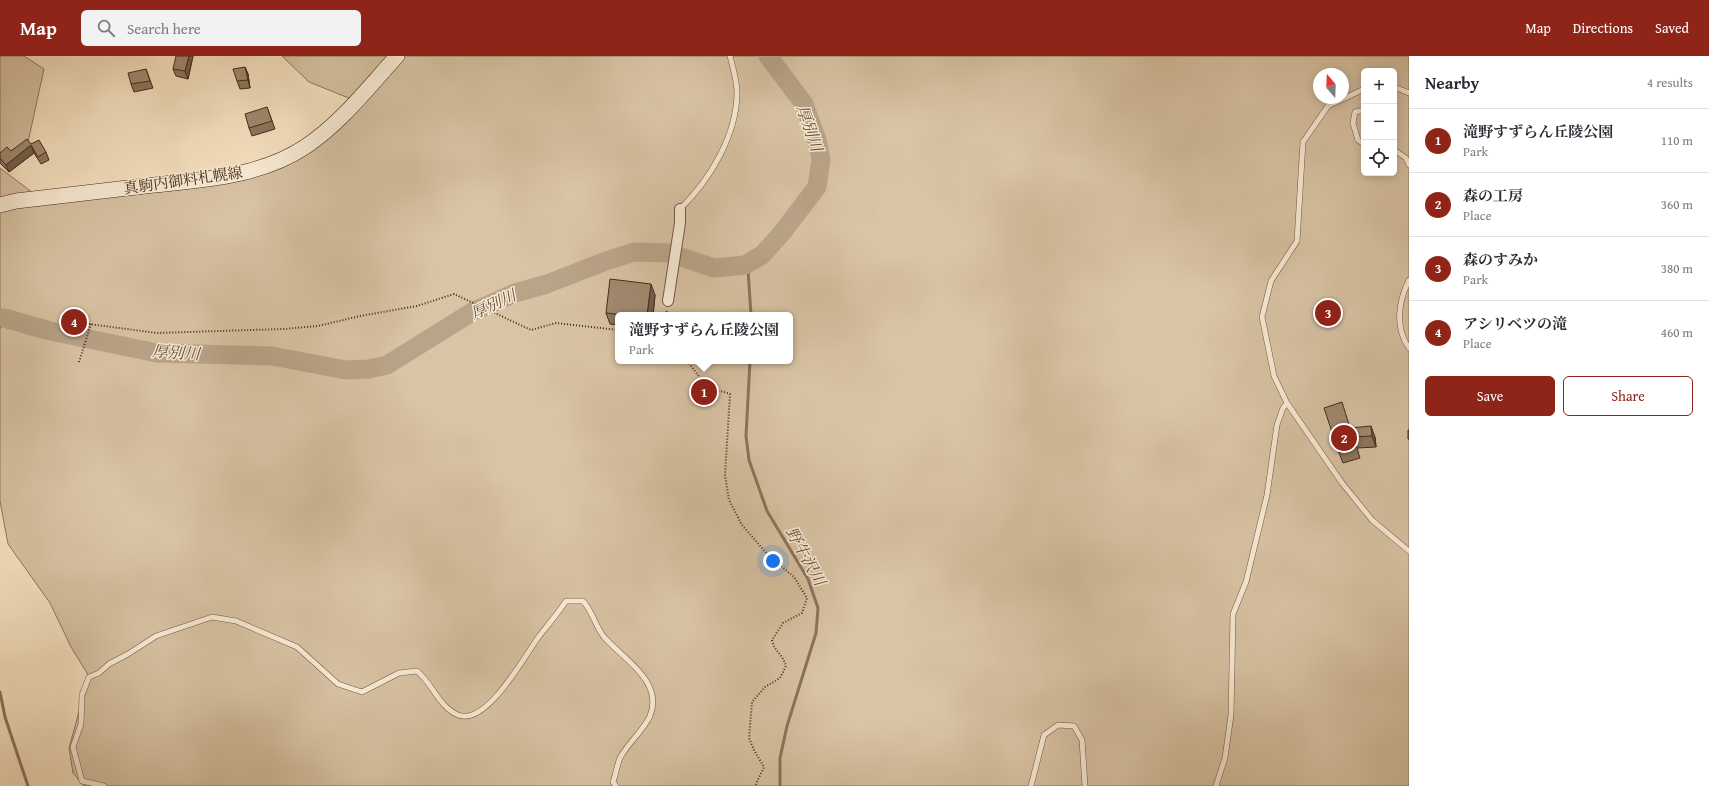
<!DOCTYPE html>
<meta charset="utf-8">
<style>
:root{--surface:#fff;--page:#f2f2f3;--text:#2b2b33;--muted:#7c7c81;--line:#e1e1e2;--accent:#8f2418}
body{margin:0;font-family:"Gentium Book Plus","Noto Serif JP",serif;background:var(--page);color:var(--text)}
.controls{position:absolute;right:12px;top:12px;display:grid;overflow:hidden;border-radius:6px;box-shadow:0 2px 10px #0003}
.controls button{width:36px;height:36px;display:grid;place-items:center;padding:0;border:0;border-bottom:1px solid var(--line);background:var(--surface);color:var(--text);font:20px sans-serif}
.compass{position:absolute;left:1313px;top:12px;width:36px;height:36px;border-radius:50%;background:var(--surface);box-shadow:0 2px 10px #0003;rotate:341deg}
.you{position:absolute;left:773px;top:505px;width:14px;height:14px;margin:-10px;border:3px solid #fff;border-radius:50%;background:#1a73e8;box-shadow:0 0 0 6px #1a73e833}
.badge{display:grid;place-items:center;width:26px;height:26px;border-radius:50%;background:var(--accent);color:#fff;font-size:13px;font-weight:700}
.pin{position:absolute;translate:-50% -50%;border:2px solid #fff;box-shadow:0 1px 4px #0006}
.popup{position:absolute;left:615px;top:256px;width:178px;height:52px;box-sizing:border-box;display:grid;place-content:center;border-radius:6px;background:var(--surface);filter:drop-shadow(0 1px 3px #0005);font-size:13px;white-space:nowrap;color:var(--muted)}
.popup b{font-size:15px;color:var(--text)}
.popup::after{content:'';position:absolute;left:50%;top:100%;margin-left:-8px;border:8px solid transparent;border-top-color:var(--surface)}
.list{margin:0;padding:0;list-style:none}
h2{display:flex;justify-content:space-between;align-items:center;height:52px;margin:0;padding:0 16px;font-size:17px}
h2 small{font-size:13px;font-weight:400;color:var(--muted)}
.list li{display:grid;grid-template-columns:26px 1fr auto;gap:12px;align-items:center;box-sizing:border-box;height:64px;padding:0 16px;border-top:1px solid var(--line)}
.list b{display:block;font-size:15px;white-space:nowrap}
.list p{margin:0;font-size:13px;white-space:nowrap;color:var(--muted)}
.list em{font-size:13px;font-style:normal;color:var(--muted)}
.actions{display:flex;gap:8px;padding:12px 16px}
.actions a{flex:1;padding:9px 0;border:1px solid var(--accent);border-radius:6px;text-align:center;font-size:14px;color:var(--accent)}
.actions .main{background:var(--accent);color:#fff}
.icon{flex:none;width:22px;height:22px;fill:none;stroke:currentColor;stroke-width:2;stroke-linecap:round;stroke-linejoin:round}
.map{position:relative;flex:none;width:1409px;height:730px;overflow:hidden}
header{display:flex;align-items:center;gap:24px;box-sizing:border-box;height:56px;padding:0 20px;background:var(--accent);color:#fff}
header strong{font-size:19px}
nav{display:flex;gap:22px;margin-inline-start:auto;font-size:14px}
.search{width:280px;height:36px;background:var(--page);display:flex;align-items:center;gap:10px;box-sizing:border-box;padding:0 14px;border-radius:6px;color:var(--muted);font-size:15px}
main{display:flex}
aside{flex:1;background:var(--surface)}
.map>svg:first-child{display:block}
.green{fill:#d9c4a5;stroke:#8f7860;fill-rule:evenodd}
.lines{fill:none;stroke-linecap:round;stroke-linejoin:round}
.stream{stroke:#8b745d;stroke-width:3}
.river{stroke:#baa489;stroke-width:19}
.service-casing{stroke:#725944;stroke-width:6}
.minor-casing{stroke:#725944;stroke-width:12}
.secondary-casing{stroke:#452b1a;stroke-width:16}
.path{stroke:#452b1a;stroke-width:2;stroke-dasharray:1 2;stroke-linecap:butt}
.service{stroke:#faedd7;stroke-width:5}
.minor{stroke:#faedd7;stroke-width:10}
.secondary{stroke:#faedd7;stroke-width:15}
.wall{fill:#8b7861;stroke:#452b1a}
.shaded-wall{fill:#71614f;stroke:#452b1a}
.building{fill:#a28b71;stroke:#452b1a}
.labels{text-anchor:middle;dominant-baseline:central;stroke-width:3;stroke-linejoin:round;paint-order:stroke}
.street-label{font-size:15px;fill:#452b1a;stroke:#faedd7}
.water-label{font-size:16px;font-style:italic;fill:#684f3b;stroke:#faedd7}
</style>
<header>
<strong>Map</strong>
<div class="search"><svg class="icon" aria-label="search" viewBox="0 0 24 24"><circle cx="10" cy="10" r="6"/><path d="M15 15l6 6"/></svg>Search here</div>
<nav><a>Map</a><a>Directions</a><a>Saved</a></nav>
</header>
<main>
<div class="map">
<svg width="1409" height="730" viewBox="0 0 1409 730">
<rect width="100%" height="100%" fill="#f7e3c2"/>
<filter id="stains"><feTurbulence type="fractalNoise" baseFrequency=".005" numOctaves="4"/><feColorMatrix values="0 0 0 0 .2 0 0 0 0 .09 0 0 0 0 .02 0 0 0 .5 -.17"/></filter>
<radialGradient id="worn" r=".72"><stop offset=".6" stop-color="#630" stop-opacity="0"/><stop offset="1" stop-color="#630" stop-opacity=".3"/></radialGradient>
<path class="green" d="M 0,0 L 24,0 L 44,13 L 28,86 L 0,100 Z
M 282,0 L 1409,0 L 1409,730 L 84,730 L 73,717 L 69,692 L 80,652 L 89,628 L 87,617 L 71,591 L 50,547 L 8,488 L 0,445 L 0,112 L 45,146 L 268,110 L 328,82 L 351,43 L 309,26 ZM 1364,15 L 1394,15 L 1394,117 L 1364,117 ZM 1319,18 L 1343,18 L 1343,42 L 1319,42 ZM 618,259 L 790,259 L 790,305 L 618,305 Z"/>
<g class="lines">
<path class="stream" d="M 745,209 L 748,214 L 751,259
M 0,259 L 4,262 L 0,271
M 750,305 L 746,380 L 749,404 L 767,455 L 808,523 L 818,552 L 816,577 L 787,670 L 780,702 L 780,730
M 0,636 L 5,661 L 28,730"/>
<path class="river" d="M 4,262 L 50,275 L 157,297 L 272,300 L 346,314 L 369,313 L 387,309 L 472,256 L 515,237 L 547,228 L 606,205 L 634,196 L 669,197 L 714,212 L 745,209 L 762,199 L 781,178 L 817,131 L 821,104 L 817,84 L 804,48 L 768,0"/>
<defs>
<path id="service" d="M 1394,31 L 1409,37
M 1364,33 L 1328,50 L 1303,86 L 1297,185 L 1271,225 L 1262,261 L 1274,320 L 1287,347 L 1342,427 L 1372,464 L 1409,495
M 1364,54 L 1355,56 L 1353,67 L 1358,84 L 1364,88
M 1394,94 L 1406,102 L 1409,109
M 680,153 C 710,124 737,79 737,36 C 737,25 733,12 730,0
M 1409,224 C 1398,246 1395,272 1409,292
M 104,730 L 82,725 L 73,691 L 81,668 L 82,639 L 89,621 L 99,617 L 109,608 L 128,598 L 156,580 L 212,561 L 236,565 L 297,591 L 338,628 L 362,636 L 399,617 L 417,615 C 433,628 438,650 458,659 C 487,671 526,597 540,579 C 549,568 558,557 566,545 L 583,545 C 593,556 595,570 604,581 C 623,603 664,625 650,660 C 643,675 628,687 620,702 C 617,709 616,718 613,726 L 616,730
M 1031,730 L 1044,679 L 1058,669 L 1074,670 L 1082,684 L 1085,730
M 1216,730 L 1225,702 L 1231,659 L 1233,558 L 1246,526 L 1267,439 L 1277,369 L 1283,352 L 1287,347"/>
<path id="minor" d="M 668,245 L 680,167 L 680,153"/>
<path id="secondary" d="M 0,149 L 16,145 C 59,140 102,135 145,130 C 198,124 258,122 305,91 C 341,67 368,32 397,0"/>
</defs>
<use href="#service" class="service-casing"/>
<use href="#minor" class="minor-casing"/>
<use href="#secondary" class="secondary-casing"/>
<path class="path" d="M 666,259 L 667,254
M 74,266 L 157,277 L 283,273 L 318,270 L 360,260 L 417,250 L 454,238 L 531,274 L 556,267 L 618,274
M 687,305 L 709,333 L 725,336
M 79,306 L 91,268
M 724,336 L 730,338 L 725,419 L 729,444 L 742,469 L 768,499 L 794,521 L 807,542 L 802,557 L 783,567 L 772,584 C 774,595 782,597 786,610 L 780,622 L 765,631 L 752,646 L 749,682 L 754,694 L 764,711 L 755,730"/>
<use href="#service" class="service"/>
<use href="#minor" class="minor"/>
<use href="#secondary" class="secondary"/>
</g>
<path class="wall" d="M 193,0 L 188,23 L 176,20 L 173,13 Z
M 245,11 L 248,18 L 250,32 L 240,33 L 237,25 Z
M 146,13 L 153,32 L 134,36 L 131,28 Z
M 267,51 L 275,73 L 252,80 L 249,72 Z
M 31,88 L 46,96 L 49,104 L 41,108 L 34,97 L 9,116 L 0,107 L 0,97 L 11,95 Z
M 655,239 L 653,259 L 618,259 L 618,269 L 610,268 L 606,257 Z
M 1351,372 L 1375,381 L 1376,391 L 1357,392 L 1360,402 L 1343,407 L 1339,397 Z"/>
<path class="shaded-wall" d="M 189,0 L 193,0 L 188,23 L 185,15 Z
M 245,11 L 248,18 L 250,32 L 248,24 Z
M 31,89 L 34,97 L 9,116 L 6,109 Z
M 651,228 L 655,239 L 653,259 L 647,259 Z
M 1371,370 L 1375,381 L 1376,391 L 1372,380 Z"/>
<path class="building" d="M 176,0 L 189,0 L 185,15 L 173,13 Z
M 245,11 L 248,24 L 237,25 L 233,13 Z
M 146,13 L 150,25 L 131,28 L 128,17 Z
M 267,51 L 272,65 L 249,72 L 245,58 Z
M 27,83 L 31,88 L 39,84 L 46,96 L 38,101 L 31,89 L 6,109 L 0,102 L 0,97 L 7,91 L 11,95 Z
M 610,223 L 651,228 L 647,259 L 625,259 L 606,257 Z
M 1342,346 L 1350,372 L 1371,370 L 1372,380 L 1353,381 L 1357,391 L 1339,397 L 1324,352 Z
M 1408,374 L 1409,374 L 1409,383 L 1408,383 Z"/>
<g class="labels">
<g class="street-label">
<text transform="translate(183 124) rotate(-8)">真駒内御料札幌線</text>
</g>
<g class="water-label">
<text transform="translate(810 72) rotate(71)">厚別川</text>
<text transform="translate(493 248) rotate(-25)">厚別川</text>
<text transform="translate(176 296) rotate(4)">厚別川</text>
<text transform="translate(806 500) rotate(61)">野牛沢川</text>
</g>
</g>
<rect width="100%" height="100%" filter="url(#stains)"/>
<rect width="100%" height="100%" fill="url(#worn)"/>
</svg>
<div class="controls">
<button>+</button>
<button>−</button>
<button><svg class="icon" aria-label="locate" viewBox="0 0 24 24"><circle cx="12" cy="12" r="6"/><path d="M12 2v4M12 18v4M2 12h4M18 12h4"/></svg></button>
</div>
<svg class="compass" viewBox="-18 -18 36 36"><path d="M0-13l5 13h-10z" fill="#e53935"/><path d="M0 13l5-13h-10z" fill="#7c7c81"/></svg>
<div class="you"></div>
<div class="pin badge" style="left:704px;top:336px">1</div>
<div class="popup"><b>滝野すずらん丘陵公園</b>Park</div>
<div class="pin badge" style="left:1344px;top:382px">2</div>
<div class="pin badge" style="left:1328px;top:257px">3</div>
<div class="pin badge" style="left:74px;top:266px">4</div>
</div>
<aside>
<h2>Nearby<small>4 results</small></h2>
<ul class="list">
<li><span class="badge">1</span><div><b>滝野すずらん丘陵公園</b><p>Park</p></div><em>110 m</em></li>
<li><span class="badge">2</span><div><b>森の工房</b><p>Place</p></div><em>360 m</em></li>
<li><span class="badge">3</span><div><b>森のすみか</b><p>Park</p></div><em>380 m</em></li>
<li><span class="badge">4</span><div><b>アシリベツの滝</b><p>Place</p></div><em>460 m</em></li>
</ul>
<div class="actions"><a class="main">Save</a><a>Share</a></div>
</aside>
</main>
